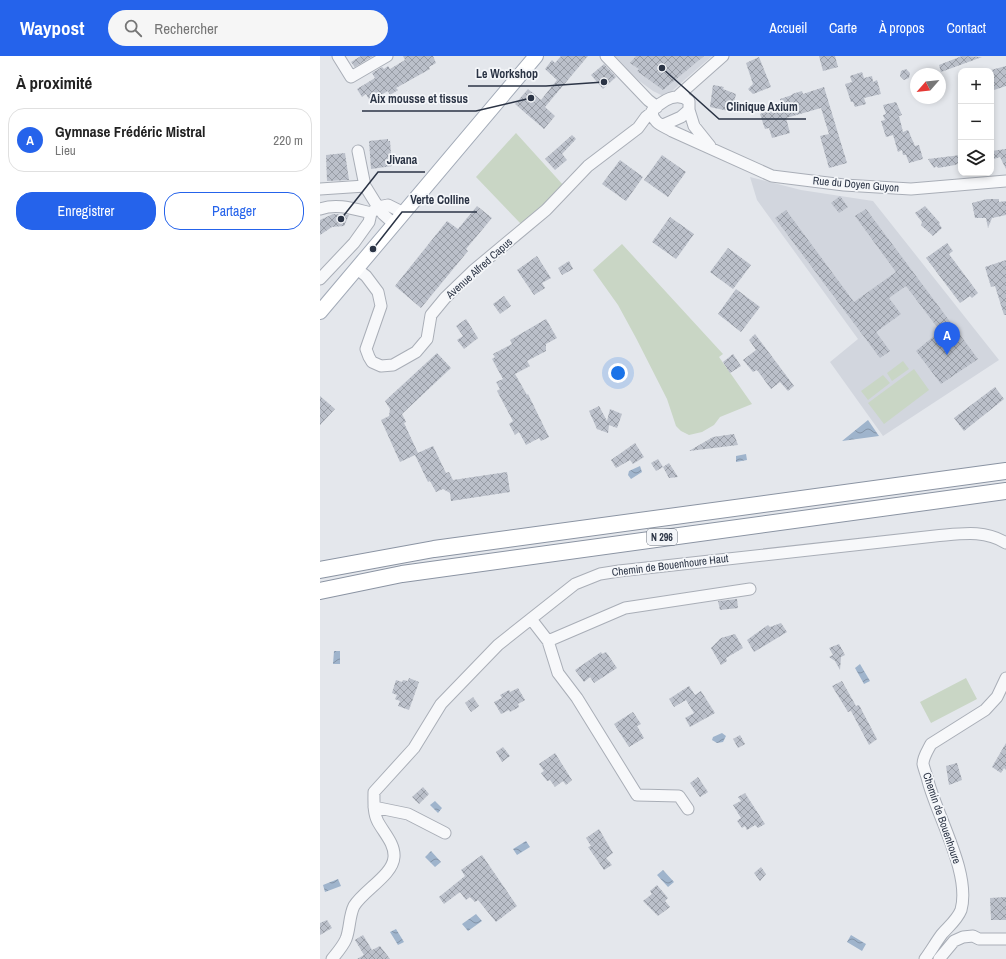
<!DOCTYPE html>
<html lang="fr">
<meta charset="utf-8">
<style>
:root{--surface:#fff;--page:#f6f6f6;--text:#222;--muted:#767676;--line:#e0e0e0;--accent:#2563eb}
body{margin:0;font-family:"Archivo Narrow",sans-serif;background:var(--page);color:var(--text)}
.controls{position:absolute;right:12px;top:12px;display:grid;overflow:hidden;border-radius:8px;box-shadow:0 2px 6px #0003}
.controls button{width:36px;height:36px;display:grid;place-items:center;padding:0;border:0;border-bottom:1px solid var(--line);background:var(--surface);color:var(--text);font:20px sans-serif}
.compass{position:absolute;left:590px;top:12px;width:36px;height:36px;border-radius:50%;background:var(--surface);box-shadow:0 2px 6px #0003;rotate:242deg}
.you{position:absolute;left:298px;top:317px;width:14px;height:14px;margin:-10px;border:3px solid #fff;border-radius:50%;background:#1a73e8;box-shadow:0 0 0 6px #1a73e833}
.badge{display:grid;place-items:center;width:26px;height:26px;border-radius:50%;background:var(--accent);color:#fff;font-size:13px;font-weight:700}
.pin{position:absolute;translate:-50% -33px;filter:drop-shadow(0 1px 2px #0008)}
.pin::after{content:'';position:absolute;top:21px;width:14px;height:12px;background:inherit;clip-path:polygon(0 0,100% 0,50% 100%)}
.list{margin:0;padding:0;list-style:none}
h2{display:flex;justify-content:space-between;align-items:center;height:52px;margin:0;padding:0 16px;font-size:17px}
h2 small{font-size:13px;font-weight:400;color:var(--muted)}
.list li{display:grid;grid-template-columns:26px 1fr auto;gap:12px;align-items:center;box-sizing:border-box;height:64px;margin:0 8px 8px;padding:0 8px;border:1px solid var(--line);border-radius:16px}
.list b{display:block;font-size:15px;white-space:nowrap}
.list p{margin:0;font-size:13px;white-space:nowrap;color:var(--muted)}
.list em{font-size:13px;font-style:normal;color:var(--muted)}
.actions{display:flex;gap:8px;padding:12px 16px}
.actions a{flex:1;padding:9px 0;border:1px solid var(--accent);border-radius:16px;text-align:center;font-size:14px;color:var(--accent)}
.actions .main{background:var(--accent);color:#fff}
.icon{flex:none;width:22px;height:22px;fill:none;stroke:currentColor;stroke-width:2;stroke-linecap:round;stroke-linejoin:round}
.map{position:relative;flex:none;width:686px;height:903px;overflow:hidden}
header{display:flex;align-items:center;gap:24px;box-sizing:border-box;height:56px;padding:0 20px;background:var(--accent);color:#fff}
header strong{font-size:19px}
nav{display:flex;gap:22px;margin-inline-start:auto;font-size:14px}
.search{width:280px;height:36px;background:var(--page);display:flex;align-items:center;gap:10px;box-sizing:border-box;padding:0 14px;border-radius:22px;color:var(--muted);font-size:15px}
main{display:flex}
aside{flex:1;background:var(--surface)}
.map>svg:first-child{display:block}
.built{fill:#d2d6de}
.green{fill:#c9d6c5}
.water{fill:url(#water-waves)}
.building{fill:url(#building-cross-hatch)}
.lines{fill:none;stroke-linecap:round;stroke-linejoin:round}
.minor-casing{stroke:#a9aeb7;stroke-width:13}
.major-casing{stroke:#a3abb8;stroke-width:16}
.highway-casing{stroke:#8b94a3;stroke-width:18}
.minor{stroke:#f7f8fa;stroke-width:11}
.major{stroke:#fff;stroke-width:14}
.highway{stroke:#fff;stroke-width:16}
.labels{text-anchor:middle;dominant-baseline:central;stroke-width:3.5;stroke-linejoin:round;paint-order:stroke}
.shield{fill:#f4f6f9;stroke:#676e7b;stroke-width:1}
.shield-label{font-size:10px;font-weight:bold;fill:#2b3445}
.street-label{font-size:11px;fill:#2b3445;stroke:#f4f6f9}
.leader{fill:none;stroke:#2b3445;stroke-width:1.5}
.callout-dot{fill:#2b3445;stroke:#f4f6f9;stroke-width:1.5}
.callout-label{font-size:12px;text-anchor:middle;font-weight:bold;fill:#2b3445;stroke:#f4f6f9;stroke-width:3.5;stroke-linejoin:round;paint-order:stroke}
</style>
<header>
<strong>Waypost</strong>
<div class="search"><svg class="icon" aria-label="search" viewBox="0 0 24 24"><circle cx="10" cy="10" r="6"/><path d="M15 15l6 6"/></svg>Rechercher</div>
<nav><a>Accueil</a><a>Carte</a><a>À propos</a><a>Contact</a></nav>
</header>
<main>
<aside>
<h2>À proximité<small></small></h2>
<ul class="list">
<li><span class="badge">A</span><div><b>Gymnase Frédéric Mistral</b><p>Lieu</p></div><em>220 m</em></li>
</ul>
<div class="actions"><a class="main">Enregistrer</a><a>Partager</a></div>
</aside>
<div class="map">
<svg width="686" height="903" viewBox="0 0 686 903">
<defs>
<pattern id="water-waves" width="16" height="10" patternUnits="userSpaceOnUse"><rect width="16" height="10" fill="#9fb4cc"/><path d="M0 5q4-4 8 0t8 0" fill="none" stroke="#8293a7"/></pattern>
<pattern id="building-cross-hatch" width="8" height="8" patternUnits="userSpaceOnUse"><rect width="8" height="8" fill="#bbc0ca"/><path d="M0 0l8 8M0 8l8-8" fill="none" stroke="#989da6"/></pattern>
</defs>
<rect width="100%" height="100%" fill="#e4e7ec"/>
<path class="built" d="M 295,0 L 392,0 L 345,41 L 333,35 L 318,24 Z
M 430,121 L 481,134 L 553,145 L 679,304 L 563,380 L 510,306 L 538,283 L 437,144 Z"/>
<path class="green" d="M 196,77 L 244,130 L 201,168 L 156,121 Z
M 302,188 L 403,298 L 399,301 L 432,348 L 400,361 L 394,369 L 382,376 L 369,379 L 361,375 L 356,370 L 347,343 L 316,282 L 298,249 L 273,214 Z
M 583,305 L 589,313 L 572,325 L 567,317 Z
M 594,313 L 609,334 L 564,368 L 548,347 Z
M 563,319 L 570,327 L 548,344 L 541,335 Z
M 646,622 L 657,643 L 611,667 L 600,646 Z"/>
<path class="water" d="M 548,364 L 559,380 L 522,385 Z
M 426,398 L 427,404 L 416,406 L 416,400 Z
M 320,410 L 322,416 L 311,423 L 308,419 L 309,415 Z
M 14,595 L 20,595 L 20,608 L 13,608 Z
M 540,608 L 550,625 L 544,628 L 535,612 Z
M 402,677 L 406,680 L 403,686 L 397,687 L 392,684 L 393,681 Z
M 115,745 L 122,752 L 118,757 L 110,749 Z
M 206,785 L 210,791 L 197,799 L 193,793 Z
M 111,795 L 121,806 L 115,811 L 105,801 Z
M 343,814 L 354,826 L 348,831 L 337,819 Z
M 18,823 L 21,830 L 5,836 L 3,829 Z
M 156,858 L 162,865 L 148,875 L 142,868 Z
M 76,873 L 84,886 L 78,889 L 70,876 Z
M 531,879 L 546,888 L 542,895 L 527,886 Z"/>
<path class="building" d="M 41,0 L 53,0 L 35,11 L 31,6 Z
M 83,0 L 113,0 L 116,7 L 109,11 L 110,13 L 76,32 L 78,34 L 70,39 L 68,35 L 50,45 L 46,38 L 42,41 L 37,33 L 55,22 L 52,17 L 62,11 L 64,13 L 68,10 L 70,13 L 85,4 Z
M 241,0 L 268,0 L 225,51 L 235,60 L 224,73 L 195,48 L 208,33 L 221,44 L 237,24 L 225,13 L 232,4 L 235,7 Z
M 316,0 L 384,0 L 343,34 L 317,15 L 319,13 L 310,7 Z
M 499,0 L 515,0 L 518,11 L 503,15 Z
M 642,0 L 662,1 L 621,16 L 619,9 Z
M 439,1 L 451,31 L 433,38 L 428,33 L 433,28 L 426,7 Z
M 284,8 L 296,21 L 283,33 L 271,19 Z
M 686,10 L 686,30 L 671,35 L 671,14 Z
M 586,13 L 590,17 L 589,22 L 584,24 L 580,20 L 581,15 Z
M 542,16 L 544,22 L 552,20 L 553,26 L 557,24 L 561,38 L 544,42 L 546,48 L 535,51 L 533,46 L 531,46 L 525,28 L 532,26 L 530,20 Z
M 393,29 L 404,31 L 403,33 L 416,38 L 414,46 L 410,48 L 413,56 L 390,51 Z
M 504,31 L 527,107 L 509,112 L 500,80 L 509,78 L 501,52 L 466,62 L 470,77 L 452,82 L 449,72 L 445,73 L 440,58 L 462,50 L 460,43 L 472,39 L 472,38 L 482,35 L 483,38 Z
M 576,46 L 582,59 L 579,60 L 583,76 L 588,74 L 595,90 L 599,89 L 603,103 L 589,107 L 586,99 L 583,99 L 582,94 L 578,96 L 573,79 L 566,81 L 561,65 L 565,64 L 563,59 L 566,58 L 563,49 Z
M 252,79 L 256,83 L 242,98 L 247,104 L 235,114 L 225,103 Z
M 68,83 L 68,85 L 70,85 L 72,110 L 51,113 L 49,85 Z
M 686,93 L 686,113 L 680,101 L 671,104 L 671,95 Z
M 25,97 L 29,124 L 7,125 L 6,99 Z
M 342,99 L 366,116 L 348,141 L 324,124 Z
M 641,99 L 641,106 L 635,109 L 618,112 L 617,110 L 614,112 L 608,103 Z
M 300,104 L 323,121 L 306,145 L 282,128 Z
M 520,140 L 528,151 L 519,157 L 511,147 Z
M 667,143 L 679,143 L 679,146 L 686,145 L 686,159 L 672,162 L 668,172 L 666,162 L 655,162 L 652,147 Z
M 157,150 L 172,162 L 146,193 L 148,195 L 101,252 L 75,230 L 127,165 L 138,173 Z
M 605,150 L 620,167 L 619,168 L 622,172 L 613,180 L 601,169 L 602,166 L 595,157 Z
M 546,153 L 658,303 L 621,328 L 596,295 L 620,275 L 586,230 L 569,242 L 581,258 L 556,276 L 570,295 L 560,302 L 455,162 L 466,154 L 534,246 L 576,216 L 535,160 Z
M 13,158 L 29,159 L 24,170 L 12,171 L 0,179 L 0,164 Z
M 350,161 L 374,178 L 356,203 L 332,186 Z
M 627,187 L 633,195 L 629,198 L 658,237 L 652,242 L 650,240 L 640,247 L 606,202 Z
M 408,192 L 431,209 L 413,233 L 390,216 Z
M 217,200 L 231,222 L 222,227 L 225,232 L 214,239 L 197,214 Z
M 686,204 L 686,259 L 684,259 L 675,230 L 671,231 L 665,211 Z
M 249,205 L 253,213 L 242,219 L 238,212 Z
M 416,233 L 440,251 L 421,276 L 398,258 Z
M 184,240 L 191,250 L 180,258 L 173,248 Z
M 146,263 L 158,282 L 144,293 L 137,284 L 143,280 L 136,270 Z
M 226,263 L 237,282 L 226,288 L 226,295 L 207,305 L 210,310 L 195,318 L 207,339 L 208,338 L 229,381 L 221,385 L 219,382 L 206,389 L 199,376 L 195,379 L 189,368 L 193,365 L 177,335 L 180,333 L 176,326 L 183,323 L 172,303 L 175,301 L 173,298 L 192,288 L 190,284 Z
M 435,278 L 474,330 L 468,335 L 460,326 L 451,333 L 437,314 L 433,316 L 423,304 L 436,294 L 429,284 Z
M 117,297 L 131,312 L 82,358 L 86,366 L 84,367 L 98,397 L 113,390 L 126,417 L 129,416 L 133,424 L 187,416 L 190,436 L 131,445 L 130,437 L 123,433 L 116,436 L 110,425 L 108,426 L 95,399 L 80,406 L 61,364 L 69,360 L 70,353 L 65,345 Z
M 413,298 L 421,310 L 410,317 L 403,306 Z
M 675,331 L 684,343 L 644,375 L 634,362 Z
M 0,340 L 15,353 L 0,369 Z
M 279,350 L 287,365 L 290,353 L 302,358 L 297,372 L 289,369 L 288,377 L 277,373 L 269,355 Z
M 414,378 L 418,389 L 369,395 L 393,381 Z
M 315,387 L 324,401 L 313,408 L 310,404 L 296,412 L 291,404 Z
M 338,403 L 343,411 L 336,415 L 331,407 Z
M 349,407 L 358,421 L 349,422 L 343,411 Z
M 417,543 L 418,552 L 400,554 L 398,545 Z
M 461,567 L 467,576 L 434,596 L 427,584 L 448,569 L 450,571 Z
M 415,578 L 423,592 L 406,602 L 407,605 L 401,609 L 391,592 L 401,582 Z
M 519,588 L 525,599 L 521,601 L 520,614 L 515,605 L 509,601 L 513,599 L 509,592 Z
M 281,596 L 282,598 L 286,596 L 297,612 L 274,627 L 270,621 L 264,626 L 255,614 Z
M 89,622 L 99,626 L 89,654 L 78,650 L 80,645 L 75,643 L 77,639 L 72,637 L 76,624 L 82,626 L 83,624 L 88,625 Z
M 522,625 L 536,650 L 539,649 L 557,683 L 549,689 L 531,655 L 528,656 L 512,630 Z
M 369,630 L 375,639 L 381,635 L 395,657 L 370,671 L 365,662 L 374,657 L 366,644 L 354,651 L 349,643 Z
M 198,632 L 205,644 L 198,648 L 199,651 L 190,656 L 189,654 L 181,658 L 174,646 L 182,642 L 180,639 L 189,634 L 190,636 Z
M 153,641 L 159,650 L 151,656 L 145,647 Z
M 313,656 L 321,668 L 317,670 L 324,682 L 309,691 L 294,668 Z
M 420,679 L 425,688 L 418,692 L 413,683 Z
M 686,687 L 686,714 L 684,712 L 681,717 L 672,711 Z
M 183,691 L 190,700 L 182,706 L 176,696 Z
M 235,697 L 252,724 L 246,729 L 243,725 L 235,731 L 230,724 L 227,725 L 221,717 L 224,715 L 219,708 Z
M 637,707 L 642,724 L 629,729 L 626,710 Z
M 378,721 L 388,736 L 380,741 L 370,727 Z
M 103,731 L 109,738 L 99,748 L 92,741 Z
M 425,737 L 445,768 L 438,772 L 435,769 L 427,774 L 425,770 L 422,772 L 417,765 L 421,762 L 413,749 L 421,745 L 418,741 Z
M 279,773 L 293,797 L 286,802 L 292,809 L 284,814 L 268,791 L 271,790 L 266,782 Z
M 162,799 L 197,850 L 176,866 L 158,844 L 155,846 L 150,841 L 146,844 L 140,836 L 124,848 L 119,841 L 145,820 L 141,814 Z
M 441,811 L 446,818 L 440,825 L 434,817 Z
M 337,829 L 348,842 L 345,845 L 350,851 L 338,860 L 323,845 L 332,838 L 330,835 Z
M 686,841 L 686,864 L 671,864 L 670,842 Z
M 7,864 L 12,872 L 0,879 L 0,867 Z
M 43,879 L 52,894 L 60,890 L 70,903 L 37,903 L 44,899 L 35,884 Z"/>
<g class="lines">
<defs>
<path id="minor" d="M 18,0 L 31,21 L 67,0
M 286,0 L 328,44 L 337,51
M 359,39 L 403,0
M 369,54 L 374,70 L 390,90
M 343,69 L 361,61 L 369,54 L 369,45 C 357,35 342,45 332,55 C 332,67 344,70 352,75 L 452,120 L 524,129 L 591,133 L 686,125
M 0,133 L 45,130
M 0,153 C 17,147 34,153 51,157
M 74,168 L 63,158 L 58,151 L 68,149 L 84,157
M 37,213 L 46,220 L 58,236 L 61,250 L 46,293 L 49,301 L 52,306 L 61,310 L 73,309 L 96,296 L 107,283 L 111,259 L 125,242 L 154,214 L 226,154 L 268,110 L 318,72 L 326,61 L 331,57
M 0,223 L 34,187 L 49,166 L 51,157 L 58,151 L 45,130 L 38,95
M 211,563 L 228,585 L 305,552 L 430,533
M 228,585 L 238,617 L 257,642 L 317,739 L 359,740 L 368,753
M 54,751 L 88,758 L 125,777
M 12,903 C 17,897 23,890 26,883 C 30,873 29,860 34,850 C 44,834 73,819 74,801 C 75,788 64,777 58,766 C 53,757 54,745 54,736 L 94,692 L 121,648 L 178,589 L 255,528 L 280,518 L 299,515 L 615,480 C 640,478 664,473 686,487
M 605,903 C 611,895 616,886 622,878 C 629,870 637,864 641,854 C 651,818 618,762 608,725 C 607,720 604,713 603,708 C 603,701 608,694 611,688 L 665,654 L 677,641 L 686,622
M 619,903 L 634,885 L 643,881 L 653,880 L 659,883 L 686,883"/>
<path id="major" d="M 0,256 L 216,0"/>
<path id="highway" d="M 0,514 L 114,493 L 686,415
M 0,535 L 82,518 L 686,435"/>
</defs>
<use href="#minor" class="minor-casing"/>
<use href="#major" class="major-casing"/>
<use href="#highway" class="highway-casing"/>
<use href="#minor" class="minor"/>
<use href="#major" class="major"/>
<use href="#highway" class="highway"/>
</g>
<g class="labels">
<rect class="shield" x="327" y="473" width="30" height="16" rx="3"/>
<g class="shield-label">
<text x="342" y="481">N 296</text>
</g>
<g class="street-label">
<text transform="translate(536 128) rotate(5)">Rue du Doyen Guyon</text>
<text transform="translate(159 212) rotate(-42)">Avenue Alfred Capus</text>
<text transform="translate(350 509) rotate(-7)">Chemin de Bouenhoure Haut</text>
<text transform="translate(622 762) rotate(71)">Chemin de Bouenhoure</text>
</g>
</g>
<path class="leader" d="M284 26L226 30H148M211 42L156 55H42M342 12L399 63H486M21 163L58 116H105M53 193L82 156H157"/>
<g class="callout-dot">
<circle cx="284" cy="26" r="4"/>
<circle cx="211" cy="42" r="4"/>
<circle cx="342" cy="12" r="4"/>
<circle cx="21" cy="163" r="4"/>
<circle cx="53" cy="193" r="4"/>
</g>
<g class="callout-label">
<text x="187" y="22">Le Workshop</text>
<text x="99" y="47">Aix mousse et tissus</text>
<text x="442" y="55">Clinique Axium</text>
<text x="82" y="108">Jivana</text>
<text x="120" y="148">Verte Colline</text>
</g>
</svg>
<div class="controls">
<button>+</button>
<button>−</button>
<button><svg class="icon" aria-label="layers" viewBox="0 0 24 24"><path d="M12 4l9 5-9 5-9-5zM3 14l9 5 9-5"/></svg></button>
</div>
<svg class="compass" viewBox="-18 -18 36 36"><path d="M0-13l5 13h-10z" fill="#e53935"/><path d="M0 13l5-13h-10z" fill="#767676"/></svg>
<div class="you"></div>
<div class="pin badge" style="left:627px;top:299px">A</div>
</div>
</main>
